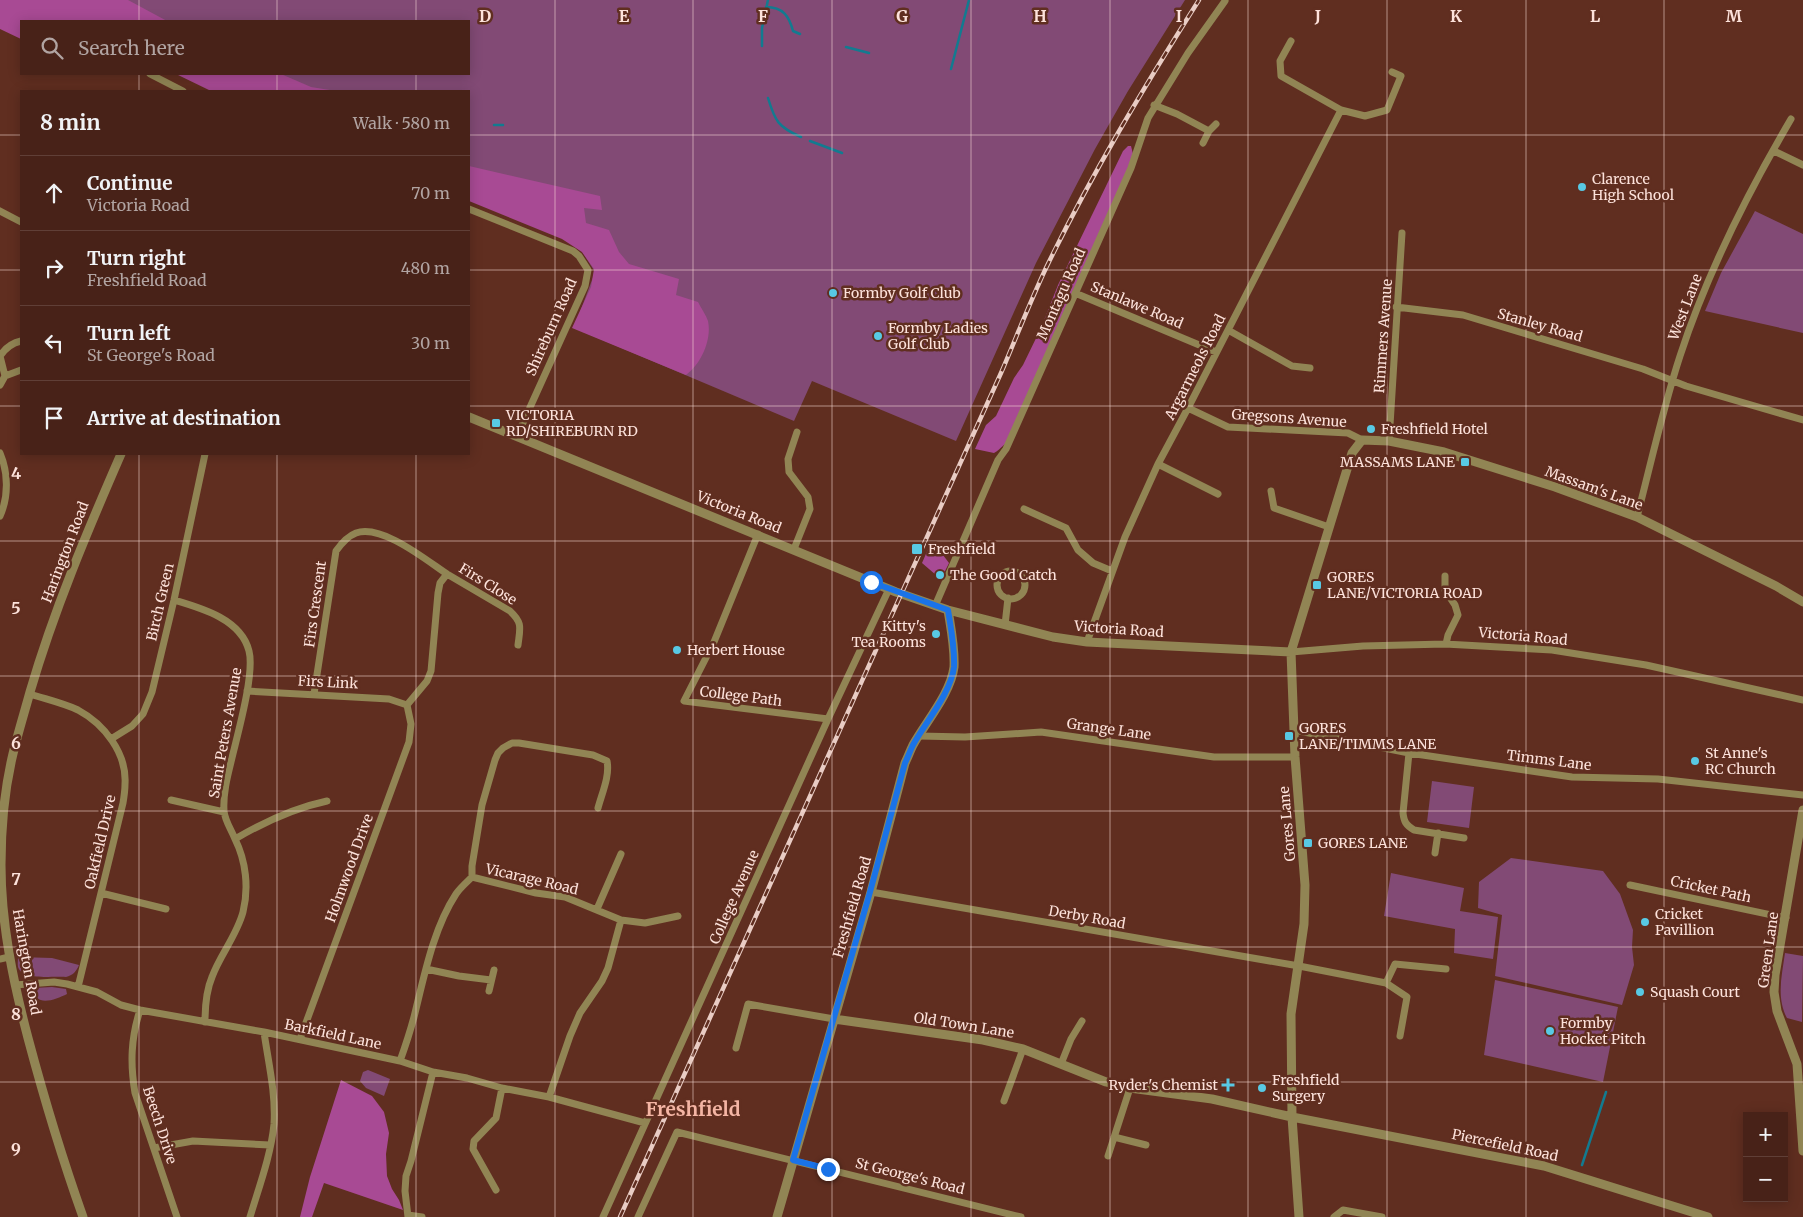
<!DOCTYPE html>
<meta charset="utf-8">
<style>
:root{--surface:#482218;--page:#4f2a21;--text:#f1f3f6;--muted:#b1a4a2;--line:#603f37}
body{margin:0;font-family:Merriweather,serif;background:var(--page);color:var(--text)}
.controls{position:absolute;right:15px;bottom:15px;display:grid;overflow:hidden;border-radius:0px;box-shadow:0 2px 12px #0003}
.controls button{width:45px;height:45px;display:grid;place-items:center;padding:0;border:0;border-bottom:1px solid var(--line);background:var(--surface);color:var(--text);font:25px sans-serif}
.stop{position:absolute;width:15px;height:15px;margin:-11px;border:4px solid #1a73e8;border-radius:50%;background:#fff}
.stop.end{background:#1a73e8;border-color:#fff;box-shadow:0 1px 5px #0008}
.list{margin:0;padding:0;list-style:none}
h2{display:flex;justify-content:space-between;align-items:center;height:65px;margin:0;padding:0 20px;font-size:21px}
h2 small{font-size:16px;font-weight:400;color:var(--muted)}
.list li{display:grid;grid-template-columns:32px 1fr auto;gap:15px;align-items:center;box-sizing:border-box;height:75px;padding:0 20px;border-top:1px solid var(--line)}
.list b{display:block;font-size:19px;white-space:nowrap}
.list p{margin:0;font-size:16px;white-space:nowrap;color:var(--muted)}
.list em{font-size:16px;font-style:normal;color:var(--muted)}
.icon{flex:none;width:28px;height:28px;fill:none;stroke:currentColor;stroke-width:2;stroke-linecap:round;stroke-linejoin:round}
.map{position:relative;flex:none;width:1803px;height:1217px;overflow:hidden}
.search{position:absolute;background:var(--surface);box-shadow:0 2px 12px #0003;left:20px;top:20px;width:450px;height:55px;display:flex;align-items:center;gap:12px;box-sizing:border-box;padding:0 18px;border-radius:0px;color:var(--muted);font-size:19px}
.panel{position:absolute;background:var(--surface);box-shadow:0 2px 12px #0003;left:20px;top:90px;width:450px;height:365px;border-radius:0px}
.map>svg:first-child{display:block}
.green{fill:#824a75}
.forest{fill:#a84a94}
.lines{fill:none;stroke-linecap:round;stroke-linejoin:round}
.stream{stroke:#127b90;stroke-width:2.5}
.minor{stroke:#918554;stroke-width:7}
.tertiary{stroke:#918554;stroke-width:9}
.rail-casing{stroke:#e9ccc4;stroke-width:4.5}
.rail{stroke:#602e20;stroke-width:2.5;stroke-dasharray:8;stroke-linecap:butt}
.route{stroke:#1a73e8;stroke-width:6}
.grid{fill:none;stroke:#fde2db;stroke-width:1;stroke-opacity:0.55}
.poi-dot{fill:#58c9e4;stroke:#602e20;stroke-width:2}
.labels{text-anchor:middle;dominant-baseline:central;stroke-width:5;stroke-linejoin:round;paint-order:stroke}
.poi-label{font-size:14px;fill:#fde2db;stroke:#602e20;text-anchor:start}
.street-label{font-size:14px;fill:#fde2db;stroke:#602e20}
.district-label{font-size:19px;font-weight:bold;fill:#f4b5a4;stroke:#602e20}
.grid-label{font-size:16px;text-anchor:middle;font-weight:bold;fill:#fde2db;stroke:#602e20;stroke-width:5;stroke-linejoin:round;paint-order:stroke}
</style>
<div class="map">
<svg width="1803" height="1217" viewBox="0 0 1803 1217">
<rect width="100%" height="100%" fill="#602e20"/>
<path class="green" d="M 83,0 L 1185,0 L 1128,91 L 1095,149 L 1036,263 L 956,441 L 812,381 L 794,421 L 574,328 L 595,272 L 578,245 L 469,193 L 469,91 L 256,91 L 219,74 L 469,74 L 469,21 L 109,21 Z
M 1755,211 L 1803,234 L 1803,333 L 1705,311 L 1721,273 Z
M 1432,781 L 1474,787 L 1469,828 L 1427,822 Z
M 1511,858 L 1603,871 L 1620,894 L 1633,930 L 1632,947 L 1634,965 L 1622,1005 L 1495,976 L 1502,915 L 1478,908 L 1479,882 Z
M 1391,873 L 1464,888 L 1460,911 L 1498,917 L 1493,959 L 1454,953 L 1455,929 L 1384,916 Z
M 1785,953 L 1803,956 L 1802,1022 L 1787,1018 C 1776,997 1782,975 1785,953 Z
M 18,957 L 52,958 L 79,965 C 76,972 73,975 66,977 C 55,976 24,980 19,969 C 17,966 18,961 18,957 Z
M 1495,980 L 1618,1007 L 1603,1082 L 1484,1055 Z
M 52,987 L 66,989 L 67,994 C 55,1000 34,1008 34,988 Z
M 368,1070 L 390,1079 L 384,1096 L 366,1088 L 360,1081 L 363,1072 Z"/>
<path class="forest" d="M 0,0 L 128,0 L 167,21 L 21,21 L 21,39 L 0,29 Z
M 176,74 L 281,74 L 311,87 L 336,91 L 211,91 Z
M 1128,146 L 1131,146 L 1133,154 L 1129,167 L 1011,438 C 1005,443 1001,449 994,453 L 975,449 L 986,425 L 996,416 L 1014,378 L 1023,365 L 1041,328 L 1058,285 L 1123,151 Z
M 469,166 L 600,196 L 602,210 L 584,208 L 586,223 L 609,230 L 619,252 L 629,264 L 679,279 L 676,295 L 698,302 C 701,308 706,315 708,321 C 712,340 701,364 686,375 L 572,328 L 591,287 L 594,269 L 582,252 L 562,239 L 469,201 Z
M 929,547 L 939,555 L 943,555 L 949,563 L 944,573 L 938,571 L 936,575 L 922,563 Z
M 341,1080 L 372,1096 L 384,1112 L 389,1133 L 386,1154 L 387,1176 L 392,1189 L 399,1200 L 403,1210 L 324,1183 L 312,1217 L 300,1217 L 310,1177 Z"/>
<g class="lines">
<path class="stream" d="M 766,7 C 783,7 789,16 793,31 L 800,34
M 762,46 L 762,28 L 768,0
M 846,47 L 869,53
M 951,69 L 969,0
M 768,98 C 775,121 778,127 801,137
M 494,125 L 503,125
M 810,141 L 842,153
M 1582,1165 L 1606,1092"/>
<path class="minor" d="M 1291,41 L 1280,61 L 1281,76 L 1341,110 L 1365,116 L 1387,110 L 1401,76 L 1392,72
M 150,74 L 183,91
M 1154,105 L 1177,114 L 1209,131 L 1203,143
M 1209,131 L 1216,124
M 1774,151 L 1803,165
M 469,209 L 573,251 L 579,256 L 588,270 L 585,286 L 517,436
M 0,211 L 21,222
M 1075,293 L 1216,352
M 1396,307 L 1463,315 L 1643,369 L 1686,386 L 1803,420
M 1228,330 L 1292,366 L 1310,368
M 5,376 L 0,356 C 6,347 12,343 21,341
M 0,385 L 5,376 L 21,370
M 1188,408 L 1228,427 L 1348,433 L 1362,440
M 1389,441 L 1402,233
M 0,453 C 8,472 9,496 0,516
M 1158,464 L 1218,494
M 1271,491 L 1274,508 L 1329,527
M 1024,509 L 1066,528 L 1078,550 L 1093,563 L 1112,571
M 1637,517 C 1651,463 1663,408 1680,356 C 1707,273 1747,194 1791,119
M 758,534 L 714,642 L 684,701 L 828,719
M 794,549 L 810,509 L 808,497 L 789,472 L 788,459 L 797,432
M997 585a14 14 0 1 1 28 0a14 14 0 1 1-28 0Z
M 447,574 L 510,611 C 523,623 520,628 518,645
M 1445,576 L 1445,590 L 1455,605 L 1458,615 L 1448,635 L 1446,644
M 174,600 C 201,608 241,619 249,651 C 255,674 237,736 231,762 C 227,778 223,794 224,811 C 225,821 231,829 235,839 C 246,861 249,888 243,912 C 237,935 220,955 212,977 C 206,991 205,1007 205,1022
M 935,606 L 998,460 L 1006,449 L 1131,168 L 1148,118 L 1188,53 L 1225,1
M 1005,625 L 1008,598
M 1087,642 L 1125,537 L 1158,464 L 1188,408 L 1341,110
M 1291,652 L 1363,646 L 1445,644 L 1552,650 L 1646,665 L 1803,700
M 247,691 L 389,699 L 407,705
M 30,694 C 45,699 63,703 78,710 C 104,724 127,753 125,784 C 125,791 124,797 123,803 L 78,987
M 314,694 L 336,551 C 341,544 348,536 356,533 C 382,524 426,560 447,574 L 440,583 L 438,593 L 431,671 L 427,681 L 407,705
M 1294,730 L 1409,753 L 1572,777 L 1658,779 L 1803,795
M 919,736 L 965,737 L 1041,732 L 1214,757 L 1295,757
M 111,739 L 132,726 L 143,714 L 152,692 L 174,600 L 205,454
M 1409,753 L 1403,813 C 1404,822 1406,825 1414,830 L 1464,838
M 171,800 L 224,812
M 235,839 C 264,822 294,808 327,801
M 1435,853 L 1438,833
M 472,877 L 472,866 L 482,805 L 495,760 L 498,753 L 503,748 L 512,743 L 519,743 L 593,755 L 607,761 C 610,776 602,793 598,808
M 1630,885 L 1786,918
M 871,892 L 1299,966 L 1386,983 L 1407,997 L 1400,1036
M 101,893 L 166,909
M 597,909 L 621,854
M 621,920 L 645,923 L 678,916
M 0,959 L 9,957
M 426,969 L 459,976 L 491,980
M 1386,983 L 1395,964 L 1446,969
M 15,985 L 54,982 L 67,984 L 97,992 L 121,1005 L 140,1010 L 264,1032 L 400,1061 L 433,1072 L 467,1078 L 502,1088 L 549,1097 L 645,1123
M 489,991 L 494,970
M 140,1010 C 131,1038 130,1063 135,1093 L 177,1217
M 300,1039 L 409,742 L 411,724 L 407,705
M 736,1048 L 748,1004 L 834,1019
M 400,1061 C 405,1047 410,1032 414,1017 C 424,977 433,929 456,894 C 460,888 467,882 472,877 L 536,893 L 565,897 L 621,920 L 608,968 L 602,981 L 580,1013 L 570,1036 L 549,1097
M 1061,1064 L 1071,1039 L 1082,1021
M 1004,1101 L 1023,1049
M 1114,1137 L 1146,1145
M 154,1148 L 193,1141 L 270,1145
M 1108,1156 L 1130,1088
M 496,1190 L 473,1149 L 474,1141 L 496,1118 L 502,1088
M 408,1215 L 422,1217
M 250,1217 C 259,1187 271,1155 274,1124 C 276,1093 268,1061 264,1032
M 408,1217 L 405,1191 L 406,1176 L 411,1161 L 433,1072
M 603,1217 L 828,719 L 889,589
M 638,1217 L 677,1132 L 1021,1217
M 1334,1217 L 1343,1210 L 1382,1217"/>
<path class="tertiary" d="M 469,417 L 896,592 L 948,610 L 1053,637 L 1087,642 L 1291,652
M 1803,810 L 1775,975 L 1774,992 L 1777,1011 L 1797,1064 L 1803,1151
M 834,1019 L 983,1040 L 1023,1049 L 1106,1082 L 1130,1088 L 1212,1099 L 1292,1117 L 1544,1166 L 1708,1217
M 83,1217 C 62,1158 44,1098 28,1038 C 13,981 1,923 1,865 C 1,829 4,793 12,758 C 17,736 24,714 30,692 C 54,610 87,532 121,454
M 777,1217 L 871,892 L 905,763 C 908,757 910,751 913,745 C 925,723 951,693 954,667 C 955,648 951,629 948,610
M 1299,1217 L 1292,1117 L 1291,1014 L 1304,924 L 1305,885 L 1295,757 L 1291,652 L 1352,453 L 1362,440 L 1389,441 L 1444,452 L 1555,487 L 1637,517 L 1776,586 L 1803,602"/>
<defs>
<path id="rail" d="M 620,1217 L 1001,373 C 1016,338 1030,302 1046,268 C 1091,175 1144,87 1199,0"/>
</defs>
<use href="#rail" class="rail-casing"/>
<use href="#rail" class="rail"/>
</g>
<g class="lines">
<path class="route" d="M 828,1169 L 793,1160 L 870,892 L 905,763 C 908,757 910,751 913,745 C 925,723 951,693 954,667 C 955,648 951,629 948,610 L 871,582"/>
</g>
<path class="grid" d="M 139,0 L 139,21M 277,0 L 277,21M 416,0 L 416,21M 555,0 L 555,1217M 693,0 L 693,1217M 832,0 L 832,1217M 971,0 L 971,1217M 1110,0 L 1110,1217M 1248,0 L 1248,1217M 1387,0 L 1387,1217M 1526,0 L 1526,1217M 1664,0 L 1664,1217M 139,74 L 139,91M 277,74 L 277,91M 416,74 L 416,91M 0,135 L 21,135M 469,135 L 1803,135M 0,270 L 21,270M 469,270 L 1803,270M 0,406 L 21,406M 469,406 L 1803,406M 139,454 L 139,1217M 277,454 L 277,1217M 416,454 L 416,1217M 0,541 L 1803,541M 0,676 L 1803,676M 0,811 L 1803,811M 0,947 L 1803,947M 0,1082 L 1803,1082"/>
<g class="poi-dot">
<circle cx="1582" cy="187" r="5"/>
<circle cx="833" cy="293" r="5"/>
<circle cx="878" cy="336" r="5"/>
<rect x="491" y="418" width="10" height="10" rx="2.5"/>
<circle cx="1371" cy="429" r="5"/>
<rect x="1460" y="457" width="10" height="10" rx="2.5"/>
<rect x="911" y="543" width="12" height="12" rx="2.5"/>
<circle cx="940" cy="575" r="5"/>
<rect x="1312" y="580" width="10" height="10" rx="2.5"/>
<circle cx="936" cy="634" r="5"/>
<circle cx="677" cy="650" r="5"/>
<rect x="1284" y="731" width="10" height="10" rx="2.5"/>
<circle cx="1695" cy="761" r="5"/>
<rect x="1303" y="838" width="10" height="10" rx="2.5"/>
<circle cx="1645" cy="922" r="5"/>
<circle cx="1640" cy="992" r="5"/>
<circle cx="1550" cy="1031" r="5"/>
<path d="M1225.5 1077.5h5v5h5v5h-5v5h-5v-5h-5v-5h5z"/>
<circle cx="1262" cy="1088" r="5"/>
</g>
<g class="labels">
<g class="poi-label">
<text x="1592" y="179">Clarence<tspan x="1592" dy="16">High School</tspan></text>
<text x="843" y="293">Formby Golf Club</text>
<text x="888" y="328">Formby Ladies<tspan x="888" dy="16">Golf Club</tspan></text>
<text x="506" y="415">VICTORIA<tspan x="506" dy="16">RD/SHIREBURN RD</tspan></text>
<text x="1381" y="429">Freshfield Hotel</text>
<text x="1455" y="462" text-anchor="end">MASSAMS LANE</text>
<text x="928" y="549">Freshfield</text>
<text x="950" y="575">The Good Catch</text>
<text x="1327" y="577">GORES<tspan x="1327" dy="16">LANE/VICTORIA ROAD</tspan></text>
<text x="926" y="626" text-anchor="end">Kitty's<tspan x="926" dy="16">Tea Rooms</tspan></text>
<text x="687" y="650">Herbert House</text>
<text x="1299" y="728">GORES<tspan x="1299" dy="16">LANE/TIMMS LANE</tspan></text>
<text x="1705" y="753">St Anne's<tspan x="1705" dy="16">RC Church</tspan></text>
<text x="1318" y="843">GORES LANE</text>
<text x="1655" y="914">Cricket<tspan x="1655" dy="16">Pavillion</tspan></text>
<text x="1650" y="992">Squash Court</text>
<text x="1560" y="1023">Formby<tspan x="1560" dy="16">Hocket Pitch</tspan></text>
<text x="1272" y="1080">Freshfield<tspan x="1272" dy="16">Surgery</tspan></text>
<text x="1218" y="1085" text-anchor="end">Ryder's Chemist</text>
</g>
<g class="street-label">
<text transform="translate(1061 294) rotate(-66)">Montagu Road</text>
<text transform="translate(1137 305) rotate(23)">Stanlawe Road</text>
<text transform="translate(1685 307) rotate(-69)">West Lane</text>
<text transform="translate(1540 325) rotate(16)">Stanley Road</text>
<text transform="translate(551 327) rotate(-66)">Shireburn Road</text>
<text transform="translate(1383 336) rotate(-86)">Rimmers Avenue</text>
<text transform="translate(1195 367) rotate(-63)">Argarmeols Road</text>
<text transform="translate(1289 418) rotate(4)">Gregsons Avenue</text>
<text transform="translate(1594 488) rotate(20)">Massam's Lane</text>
<text transform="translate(739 512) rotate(22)">Victoria Road</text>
<text transform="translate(65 552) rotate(-69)">Harington Road</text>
<text transform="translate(488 584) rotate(32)">Firs Close</text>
<text transform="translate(160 602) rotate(-77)">Birch Green</text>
<text transform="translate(315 604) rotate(-82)">Firs Crescent</text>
<text transform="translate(1119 629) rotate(4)">Victoria Road</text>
<text transform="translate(1523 636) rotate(5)">Victoria Road</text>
<text transform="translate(328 682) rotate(3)">Firs Link</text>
<text transform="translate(741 696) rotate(7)">College Path</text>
<text transform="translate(1109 729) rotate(8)">Grange Lane</text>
<text transform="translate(225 733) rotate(-80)">Saint Peters Avenue</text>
<text transform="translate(1549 760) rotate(7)">Timms Lane</text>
<text transform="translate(1287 824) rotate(-95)">Gores Lane</text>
<text transform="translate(100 842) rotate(-77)">Oakfield Drive</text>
<text transform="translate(349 868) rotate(-70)">Holmwood Drive</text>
<text transform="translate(532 879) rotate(13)">Vicarage Road</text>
<text transform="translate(1711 889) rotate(12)">Cricket Path</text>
<text transform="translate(734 897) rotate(-66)">College Avenue</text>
<text transform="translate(852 907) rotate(-74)">Freshfield Road</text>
<text transform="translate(1087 917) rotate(10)">Derby Road</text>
<text transform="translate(1768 950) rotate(-82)">Green Lane</text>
<text transform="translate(27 962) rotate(80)">Harington Road</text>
<text transform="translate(964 1025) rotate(9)">Old Town Lane</text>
<text transform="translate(333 1034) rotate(12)">Barkfield Lane</text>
<text transform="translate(160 1125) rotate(72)">Beech Drive</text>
<text transform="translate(1505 1145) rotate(12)">Piercefield Road</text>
<text transform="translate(910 1176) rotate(14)">St George's Road</text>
</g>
<g class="district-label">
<text x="693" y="1109">Freshfield</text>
</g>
</g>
<g class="grid-label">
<text x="485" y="22">D</text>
<text x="624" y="22">E</text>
<text x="763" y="22">F</text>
<text x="902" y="22">G</text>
<text x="1040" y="22">H</text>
<text x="1179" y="22">I</text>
<text x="1318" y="22">J</text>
<text x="1456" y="22">K</text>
<text x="1595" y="22">L</text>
<text x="1734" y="22">M</text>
<text x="16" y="479">4</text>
<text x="16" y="614">5</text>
<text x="16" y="749">6</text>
<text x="16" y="885">7</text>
<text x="16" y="1020">8</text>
<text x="16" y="1155">9</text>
</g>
</svg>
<div class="controls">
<button>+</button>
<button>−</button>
</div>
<div class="stop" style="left:871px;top:582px"></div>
<div class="stop end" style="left:828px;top:1169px"></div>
<div class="search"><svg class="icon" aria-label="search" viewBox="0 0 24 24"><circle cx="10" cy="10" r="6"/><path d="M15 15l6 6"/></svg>Search here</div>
<section class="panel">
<h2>8 min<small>Walk · 580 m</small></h2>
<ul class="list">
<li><svg class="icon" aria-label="ahead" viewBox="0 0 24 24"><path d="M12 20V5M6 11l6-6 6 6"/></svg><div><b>Continue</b><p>Victoria Road</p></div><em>70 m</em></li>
<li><svg class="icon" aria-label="right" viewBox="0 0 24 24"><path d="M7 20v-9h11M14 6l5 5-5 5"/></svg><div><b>Turn right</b><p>Freshfield Road</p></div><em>480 m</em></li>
<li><svg class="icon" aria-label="left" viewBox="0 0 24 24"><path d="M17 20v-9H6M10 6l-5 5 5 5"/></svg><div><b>Turn left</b><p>St George's Road</p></div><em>30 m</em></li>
<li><svg class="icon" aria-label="arrive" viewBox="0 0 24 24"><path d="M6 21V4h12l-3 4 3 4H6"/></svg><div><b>Arrive at destination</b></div></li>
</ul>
</section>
</div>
